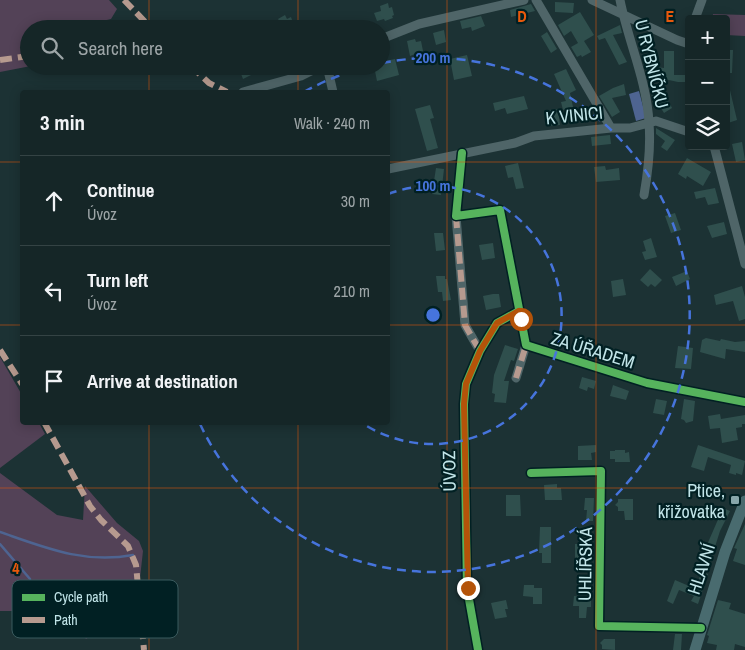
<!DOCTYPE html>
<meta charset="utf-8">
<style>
:root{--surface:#152627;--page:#1e2e2f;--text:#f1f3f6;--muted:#9da5a7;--line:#344344}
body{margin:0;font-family:"Archivo Narrow",sans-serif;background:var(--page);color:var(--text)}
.controls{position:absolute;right:15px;top:15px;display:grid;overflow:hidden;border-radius:5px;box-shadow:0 2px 12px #0003}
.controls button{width:45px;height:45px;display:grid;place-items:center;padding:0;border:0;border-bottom:1px solid var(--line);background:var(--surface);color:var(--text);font:25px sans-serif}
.stop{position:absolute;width:15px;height:15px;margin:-11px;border:4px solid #b45309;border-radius:50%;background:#fff}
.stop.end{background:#b45309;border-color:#fff;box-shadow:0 1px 5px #0008}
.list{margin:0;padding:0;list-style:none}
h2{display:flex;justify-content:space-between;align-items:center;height:65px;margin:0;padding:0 20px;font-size:21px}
h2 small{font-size:16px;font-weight:400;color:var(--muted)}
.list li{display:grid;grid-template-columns:32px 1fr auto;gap:15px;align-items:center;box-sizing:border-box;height:90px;padding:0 20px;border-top:1px solid var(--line)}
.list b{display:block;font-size:19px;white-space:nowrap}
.list p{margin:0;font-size:16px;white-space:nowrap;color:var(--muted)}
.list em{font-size:16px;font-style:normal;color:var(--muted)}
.icon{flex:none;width:28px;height:28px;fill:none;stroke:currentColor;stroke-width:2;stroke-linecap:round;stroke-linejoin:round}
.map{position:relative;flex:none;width:745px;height:650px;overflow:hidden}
.search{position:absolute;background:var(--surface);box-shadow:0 2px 12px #0003;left:20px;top:20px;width:370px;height:55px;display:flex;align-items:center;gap:12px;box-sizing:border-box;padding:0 18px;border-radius:28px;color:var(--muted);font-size:19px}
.panel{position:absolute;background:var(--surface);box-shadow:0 2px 12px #0003;left:20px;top:90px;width:370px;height:335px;border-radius:5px}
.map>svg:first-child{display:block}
.green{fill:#534257}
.water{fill:#4e6491}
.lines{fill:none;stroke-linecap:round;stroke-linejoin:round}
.stream{stroke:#4e6491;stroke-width:2.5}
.building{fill:#2f4f4d}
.minor{stroke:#4f6568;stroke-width:9}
.major{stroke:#496b6f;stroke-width:11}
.quiet{stroke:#b69a8f;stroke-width:6;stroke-dasharray:12 6;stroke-linecap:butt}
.cycleway-casing{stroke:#012023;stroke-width:11}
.cycleway{stroke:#56b35d;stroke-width:8}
.route{stroke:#b45309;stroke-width:6}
.grid{fill:none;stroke:#e8590c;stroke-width:1;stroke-opacity:0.55}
.ring{fill:none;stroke:#4674dc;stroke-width:2.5;stroke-dasharray:9 6}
.poi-dot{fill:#88a6aa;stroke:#012023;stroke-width:2}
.labels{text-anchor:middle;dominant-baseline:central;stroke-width:4.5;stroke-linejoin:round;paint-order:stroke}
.street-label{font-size:18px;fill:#c2e5e9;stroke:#012023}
.poi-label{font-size:18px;fill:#c2e5e9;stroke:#012023;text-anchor:end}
.key{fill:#012023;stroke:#3b5b5e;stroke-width:1}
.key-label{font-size:14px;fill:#c2e5e9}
.grid-label{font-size:16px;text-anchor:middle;font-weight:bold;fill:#e8590c;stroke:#012023;stroke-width:4.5;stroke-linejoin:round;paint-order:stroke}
.centre{fill:#4674dc;stroke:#012023;stroke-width:2.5}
.ring-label{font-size:15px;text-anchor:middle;font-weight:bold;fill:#4674dc;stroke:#012023;stroke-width:4.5;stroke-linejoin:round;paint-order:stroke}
</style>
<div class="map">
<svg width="745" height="650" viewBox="0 0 745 650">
<rect width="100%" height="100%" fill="#1c3234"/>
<path class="green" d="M 0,0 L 109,0 L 117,9 L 111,19 L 69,29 L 29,29 L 29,66 L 31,66 L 0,72 Z
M 713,14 L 745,15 L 745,36 L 726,35 L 726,19 L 712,19 Z
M 0,357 L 22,395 L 22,422 L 39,423 L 45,434 L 0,468 Z
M 0,473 L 57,515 L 83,520 L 85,486 L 117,523 L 139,541 L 143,551 L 139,587 C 111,574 111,580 89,599 L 91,626 L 87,639 L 71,633 L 57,618 L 27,611 L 0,611 Z"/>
<path class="water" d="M 639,91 L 646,118 L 636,121 L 629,94 Z"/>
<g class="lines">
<path class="stream" d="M 0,532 C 46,548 84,564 133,555
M 0,544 L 30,579"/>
</g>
<path class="building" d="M 555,2 L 574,3 L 573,13 L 555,12 Z
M 388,3 L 389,8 L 392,7 L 394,15 L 392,16 L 393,18 L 385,21 L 384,19 L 377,21 L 374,13 L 381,11 L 380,6 Z
M 531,4 L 535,11 L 511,17 L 510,10 Z
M 580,12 L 594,35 L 584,41 L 591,52 L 582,57 L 581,55 L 577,57 L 571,47 L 578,43 L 571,31 L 564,36 L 558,25 Z
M 285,15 L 287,19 L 291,17 L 294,26 L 289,29 L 265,29 L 280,22 L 278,19 Z
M 481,16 L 485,26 L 472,31 L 471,27 L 462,29 L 460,21 Z
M 620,25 L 622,33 L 613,35 L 627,62 L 619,65 L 605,38 L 599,40 L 597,36 Z
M 444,30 L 446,42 L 436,45 L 433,33 Z
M 547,32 L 557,49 L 551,53 L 541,36 Z
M 415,39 L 416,42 L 421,41 L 423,51 L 410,56 L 407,41 Z
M 726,50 L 733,50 L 732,73 L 726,73 Z
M 664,51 L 674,51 L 674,75 L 688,75 L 688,82 L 678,82 L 655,77 L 657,67 L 664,68 Z
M 467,55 L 472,76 L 454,80 L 450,59 Z
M 395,59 L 399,75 L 377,81 L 374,66 L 381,66 L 381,62 Z
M 238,66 L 263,66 L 250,72 L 251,75 L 243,79 Z
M 566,69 L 576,90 L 570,93 L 573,107 L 563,110 L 561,102 L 566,101 L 554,74 Z
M 624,84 L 626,95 L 612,98 L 620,112 L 612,117 L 599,96 L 613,88 Z
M 726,86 L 729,86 L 737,120 L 728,123 Z
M 663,90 L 672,108 L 664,113 L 659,105 L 655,107 L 652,95 Z
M 524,96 L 528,109 L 507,114 L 505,108 L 495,111 L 493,103 Z
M 430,105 L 434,118 L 430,119 L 438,148 L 427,151 L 415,109 Z
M 558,109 L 560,125 L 546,126 L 545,117 L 551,117 L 550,110 Z
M 656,128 L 675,140 L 667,151 L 661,147 L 665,141 L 656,134 Z
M 610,135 L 611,144 L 592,146 L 591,137 Z
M 742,142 L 745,160 L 736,162 L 732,144 Z
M 687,158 L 711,172 L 703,186 L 687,176 L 686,179 L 678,174 Z
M 518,163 L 524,188 L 516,189 L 513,177 L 508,178 L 505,166 Z
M 605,166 L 606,170 L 619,168 L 620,180 L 596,182 L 594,167 Z
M 436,168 L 444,169 L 441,195 L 432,194 Z
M 715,188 L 719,203 L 708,205 L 705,197 L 696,199 L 694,192 Z
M 675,213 L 681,230 L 671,233 L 665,216 Z
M 724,222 L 727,234 L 712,238 L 707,226 Z
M 434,233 L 443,233 L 445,250 L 436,251 Z
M 651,238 L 657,257 L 645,260 L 642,252 L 646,251 L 643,241 Z
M 493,243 L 495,258 L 482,260 L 479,245 Z
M 650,269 L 662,280 L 655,287 L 651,284 L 648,287 L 640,280 Z
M 687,271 L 690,279 L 676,286 L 672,277 Z
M 436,276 L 445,276 L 445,279 L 447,279 L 451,300 L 443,301 L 442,292 L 438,292 Z
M 623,279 L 626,295 L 613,297 L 611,281 Z
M 742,286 L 745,297 L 745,319 L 739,321 L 733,301 L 716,305 L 714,295 Z
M 493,294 L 499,294 L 501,307 L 486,310 L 483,296 Z
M 706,338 L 720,341 L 721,339 L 735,342 L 745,341 L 745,352 L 726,349 L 725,359 L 700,352 L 702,340 Z
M 505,345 L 518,349 L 514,361 L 511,360 L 504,381 L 509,381 L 506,403 L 494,402 L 495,394 L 492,393 L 494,375 Z
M 678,346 L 693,348 L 691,369 L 675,368 Z
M 582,377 L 596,381 L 594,389 L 588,387 L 587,391 L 579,388 Z
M 613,385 L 629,391 L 626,400 L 610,396 Z
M 656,399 L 667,401 L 664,415 L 653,413 Z
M 684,399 L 695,401 L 693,421 L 686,423 L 684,420 L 681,419 Z
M 720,414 L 721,419 L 745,415 L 745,424 L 742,424 L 742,427 L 736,428 L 738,440 L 722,443 L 720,428 L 710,429 L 708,416 Z
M 596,445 L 596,452 L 591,453 L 592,460 L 578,460 L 578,446 Z
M 698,445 L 745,461 L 742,475 L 736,473 L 736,475 L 729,473 L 731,465 L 708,457 L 704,471 L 691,467 Z
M 615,450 L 625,450 L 625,453 L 629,452 L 630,462 L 615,462 L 615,459 L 610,459 L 610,451 L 615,451 Z
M 557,484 L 557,488 L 561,488 L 562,500 L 545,500 L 544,485 Z
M 506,495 L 520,495 L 521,516 L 506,516 Z
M 585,498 L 594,498 L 593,521 L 586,521 L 587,510 L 584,510 Z
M 618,499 L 633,499 L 633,520 L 625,520 L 624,511 L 618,511 L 618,507 L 615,505 L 618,502 Z
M 723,508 L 730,511 L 720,531 L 708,569 L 700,566 L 703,554 Z
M 745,524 L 745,565 L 733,561 L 737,549 L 734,548 Z
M 540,527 L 551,527 L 551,563 L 542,563 L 542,553 L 539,553 Z
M 575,544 L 588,544 L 587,564 L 575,564 Z
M 701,572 L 708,574 L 698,604 L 691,601 L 694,596 L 679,590 L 673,604 L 667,601 L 675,580 L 696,589 Z
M 524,585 L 534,585 L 534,588 L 542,588 L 542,604 L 533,604 L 533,597 L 523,596 Z
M 574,596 L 591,597 L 591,607 L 587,607 L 586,618 L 579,618 L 579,606 L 573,606 Z
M 506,600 L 508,609 L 505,609 L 507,617 L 495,619 L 491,603 Z
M 718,600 L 731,603 L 729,609 L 745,614 L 745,647 L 735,644 L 734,650 L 716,650 L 717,645 L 707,643 L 709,636 L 707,635 Z
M 675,634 L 682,634 L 681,650 L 673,650 Z
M 604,639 L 615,639 L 615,650 L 602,649 L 602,645 L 600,643 Z"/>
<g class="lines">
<path class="minor" d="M 536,0 L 611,128
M 592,0 L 677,40 L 689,44
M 620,0 C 628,41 647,81 649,123 C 651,147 648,172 644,195
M 695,19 L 702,0
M 381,39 L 419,24 L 524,0
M 327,66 L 333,92
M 243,92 L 301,76 L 321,66
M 714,146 L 745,264
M 462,153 L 456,216 L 500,210 L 526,345 L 647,383 L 745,402
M 388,169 L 515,143 L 534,136 L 611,128 L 630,128 L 656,121 L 689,132
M 456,216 L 465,325 L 480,351
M 516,378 L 526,345
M 531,473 L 601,471 L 599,626 L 701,628
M 478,650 L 467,588 L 464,404 L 466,384 L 480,351 L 497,323 L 519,311"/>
<path class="major" d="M 695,650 L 725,552 L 745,501"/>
<path class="quiet" d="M 124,0 L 152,29
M 0,60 L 29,56
M 191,66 L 209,83 L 227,92
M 456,216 L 465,325 L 480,351
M 0,350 L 22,384
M 516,378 L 526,345
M 44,422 L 90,506 L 101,520 L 128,546 L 136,565 L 144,650"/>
<defs>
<path id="cycleway" d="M 462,153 L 456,216 L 500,210 L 526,345 L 647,383 L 745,402
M 531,473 L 601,471 L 599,626 L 701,628
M 478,650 L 467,588 L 464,404 L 466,384 L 480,351 L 497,323 L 519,311"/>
</defs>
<use href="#cycleway" class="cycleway-casing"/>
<use href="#cycleway" class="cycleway"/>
</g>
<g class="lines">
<path class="route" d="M 468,588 L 464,404 L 466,384 L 480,351 L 497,323 L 519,311 L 521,319"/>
</g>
<path class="grid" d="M 149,0 L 149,29M 298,0 L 298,29M 447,0 L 447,650M 596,0 L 596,650M 149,66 L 149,92M 298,66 L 298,92M 0,162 L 22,162M 388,162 L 745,162M 0,325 L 22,325M 388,325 L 745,325M 149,422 L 149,650M 298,422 L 298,650M 0,488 L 745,488"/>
<g class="ring">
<path d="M388 194A129 129 0 1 1 362 423"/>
<path d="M304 92A257 257 0 0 1 366 67M382 63A257 257 0 1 1 200 424"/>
</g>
<rect class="poi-dot" x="730" y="495" width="10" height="10" rx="2.5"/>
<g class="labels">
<g class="street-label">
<text transform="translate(652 64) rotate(76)">U RYBNÍČKU</text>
<text transform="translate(574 115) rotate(-6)">K VINICI</text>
<text transform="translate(593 350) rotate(17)">ZA ÚŘADEM</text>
<text transform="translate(449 471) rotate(-91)">ÚVOZ</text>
<text transform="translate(585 564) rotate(-89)">UHLÍŘSKÁ</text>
<text transform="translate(701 569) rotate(-72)">HLAVNÍ</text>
</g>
<g class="poi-label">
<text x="725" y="490">Ptice,<tspan x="725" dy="21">křižovatka</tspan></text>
</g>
</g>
<rect x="12" y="580" width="166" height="58" rx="8" class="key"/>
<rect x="22" y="594" width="23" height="7" fill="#56b35d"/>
<rect x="22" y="617" width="23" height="6" fill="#b69a8f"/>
<g class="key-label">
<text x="54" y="602">Cycle path</text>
<text x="54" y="625">Path</text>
</g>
<g class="grid-label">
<text x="522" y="22">D</text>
<text x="670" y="22">E</text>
<text x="16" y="574">4</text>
</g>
<circle cx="433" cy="315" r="8" class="centre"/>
<g class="ring-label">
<text x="433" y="63">200 m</text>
<text x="433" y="191">100 m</text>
</g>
</svg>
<div class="controls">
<button>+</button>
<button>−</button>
<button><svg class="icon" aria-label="layers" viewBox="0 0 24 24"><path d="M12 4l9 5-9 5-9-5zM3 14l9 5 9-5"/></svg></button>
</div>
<div class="stop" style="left:521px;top:319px"></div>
<div class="stop end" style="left:468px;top:588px"></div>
<div class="search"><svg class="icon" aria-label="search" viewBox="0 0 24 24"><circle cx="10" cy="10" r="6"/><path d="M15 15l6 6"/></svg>Search here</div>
<section class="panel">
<h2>3 min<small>Walk · 240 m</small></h2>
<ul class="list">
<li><svg class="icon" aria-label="ahead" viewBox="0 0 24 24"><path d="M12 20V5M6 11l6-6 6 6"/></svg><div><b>Continue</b><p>Úvoz</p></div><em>30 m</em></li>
<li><svg class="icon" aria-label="left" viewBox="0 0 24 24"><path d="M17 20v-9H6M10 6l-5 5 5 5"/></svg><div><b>Turn left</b><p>Úvoz</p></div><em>210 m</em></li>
<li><svg class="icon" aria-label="arrive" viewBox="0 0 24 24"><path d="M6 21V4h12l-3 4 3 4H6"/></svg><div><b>Arrive at destination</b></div></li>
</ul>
</section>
</div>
